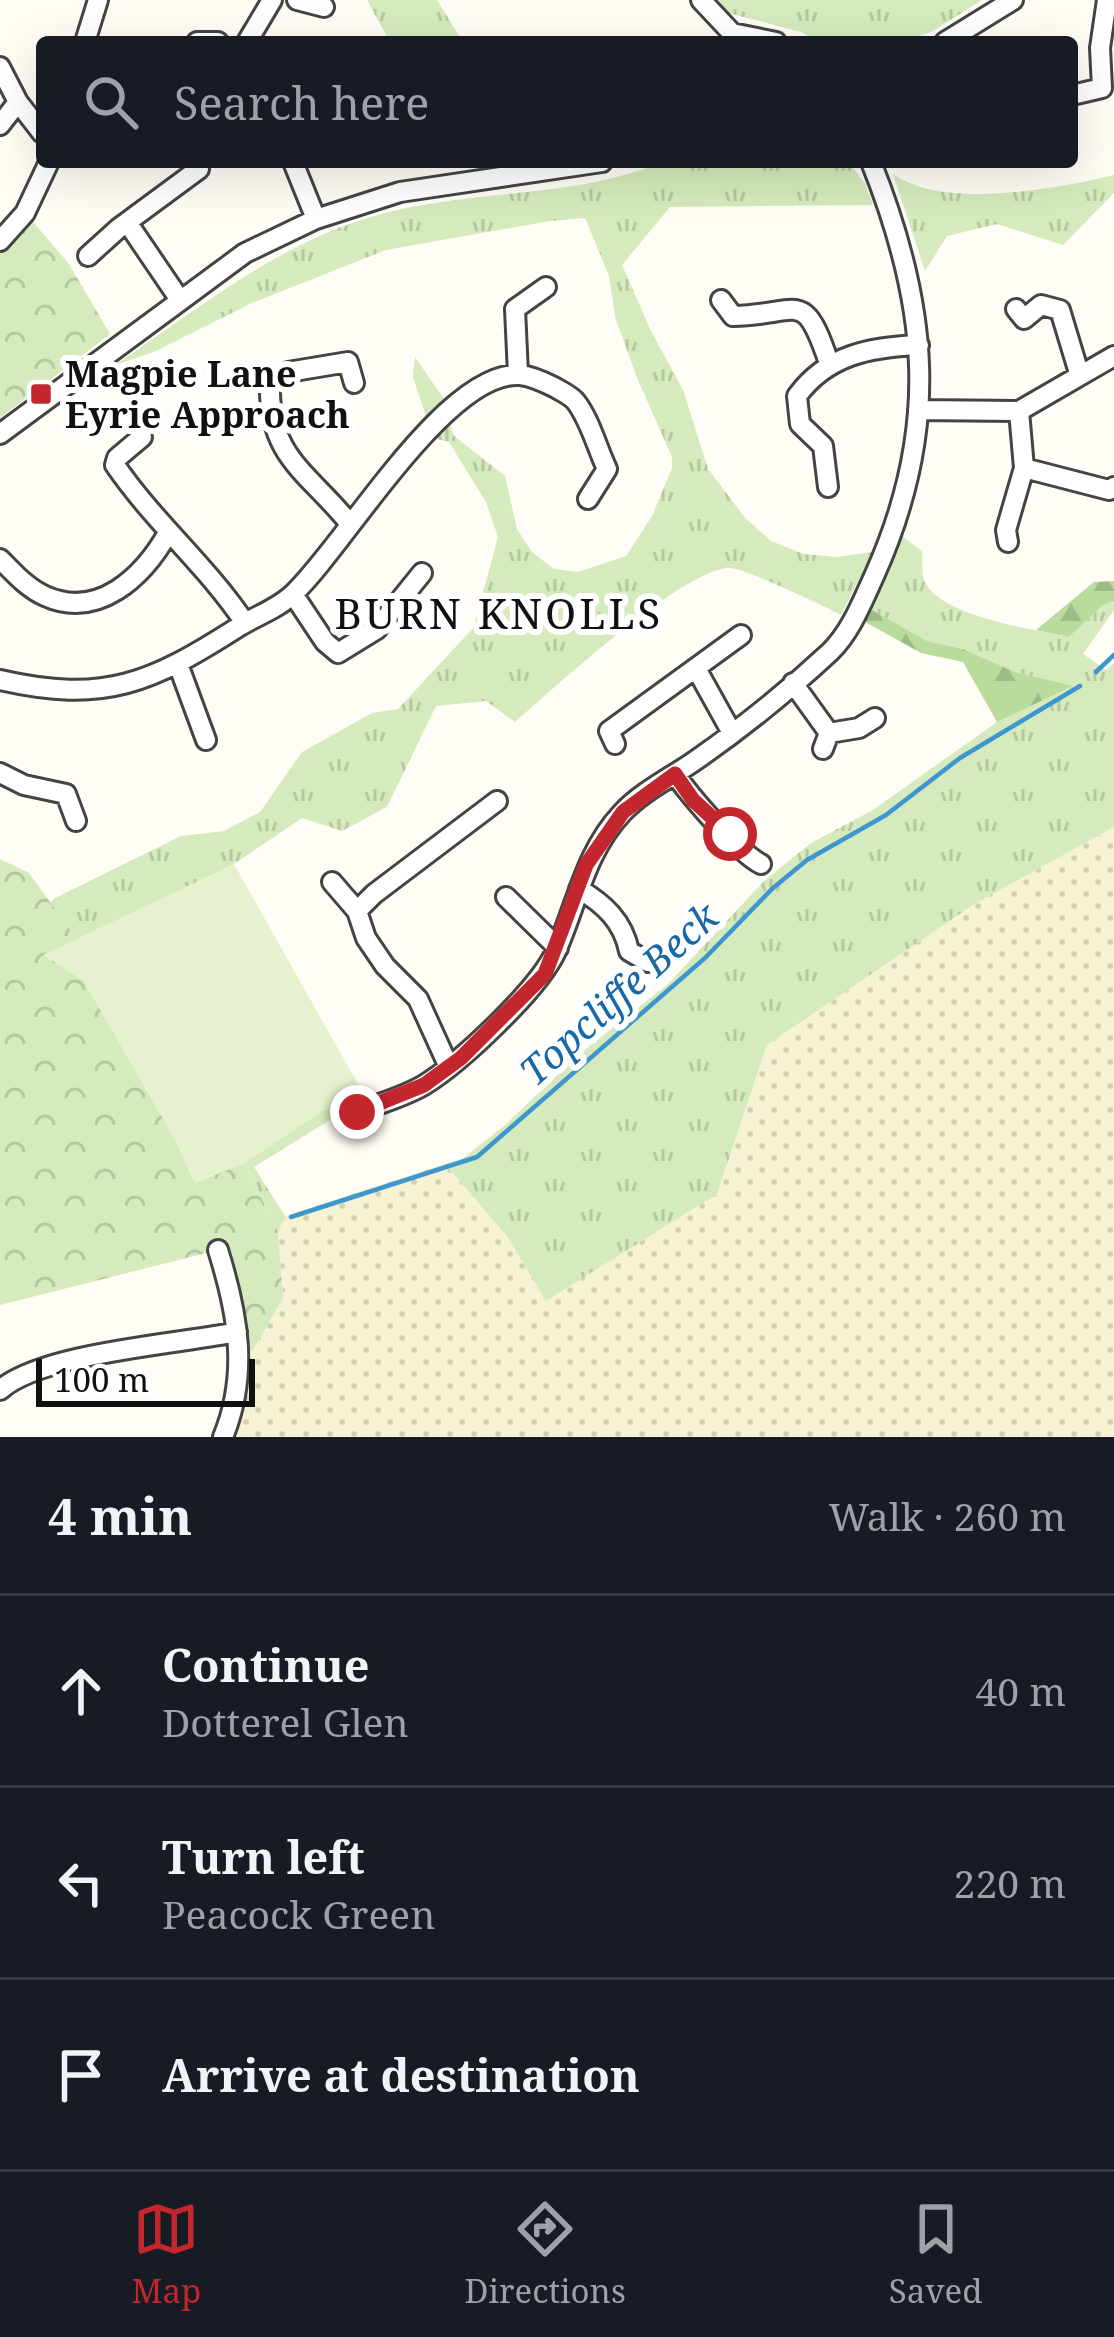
<!DOCTYPE html>
<meta charset="utf-8">
<style>
:root{--surface:#171b24;--page:#242831;--text:#f1f3f6;--muted:#9ea1a6;--line:#363941;--accent:#c4262e}
body{margin:0;font-family:"Noto Serif",serif;background:var(--page);color:var(--text)}
.scale{position:absolute;left:36px;bottom:30px;width:219px;box-sizing:border-box;padding-left:12px;border:6px solid #111;border-top:0;font-size:33px;line-height:42px;white-space:nowrap;color:#111;-webkit-text-stroke:9px #fff;paint-order:stroke}
.stop{position:absolute;width:36px;height:36px;margin:-27px;border:9px solid #c4262e;border-radius:50%;background:#fff}
.stop.end{background:#c4262e;border-color:#fff;box-shadow:0 3px 12px #0008}
.list{margin:0;padding:0;list-style:none}
h2{display:flex;justify-content:space-between;align-items:center;height:156px;margin:0;padding:0 48px;font-size:51px}
h2 small{font-size:39px;font-weight:400;color:var(--muted)}
.list li{display:grid;grid-template-columns:78px 1fr auto;gap:36px;align-items:center;box-sizing:border-box;height:192px;padding:0 48px;border-top:3px solid var(--line)}
.list b{display:block;font-size:45px;white-space:nowrap}
.list p{margin:0;font-size:39px;white-space:nowrap;color:var(--muted)}
.list em{font-size:39px;font-style:normal;color:var(--muted)}
.icon{flex:none;width:66px;height:66px;fill:none;stroke:currentColor;stroke-width:2;stroke-linecap:round;stroke-linejoin:round}
.map{position:relative;flex:none;width:1114px;height:1437px;overflow:hidden}
.search{position:absolute;background:var(--surface);box-shadow:0 12px 48px #0002;left:36px;right:36px;top:36px;height:132px;display:flex;align-items:center;gap:30px;box-sizing:border-box;padding:0 42px;border-radius:12px;color:var(--muted);font-size:45px}
.sheet{height:732px;background:var(--surface)}
nav{display:flex;justify-content:space-around;align-items:center;box-sizing:border-box;height:168px;border-top:3px solid var(--line);background:var(--surface);font-size:33px;color:var(--muted)}
nav a{display:grid;justify-items:center;gap:6px}
nav .on{color:var(--accent)}
.map>svg:first-child{display:block}
.farmland{fill:url(#farmland-dots)}
.grass{fill:url(#grass-tufts)}
.forest{fill:url(#forest-firs)}
.park{fill:url(#park-crowns)}
.pitch{fill:#e6f2cf}
.lines{fill:none;stroke-linecap:round;stroke-linejoin:round}
.stream{stroke:#3f96cf;stroke-width:4.5}
.minor-casing{stroke:#444;stroke-width:24}
.minor{stroke:#fff;stroke-width:18}
.route{stroke:#c4262e;stroke-width:15}
.poi-dot{fill:#c4262e;stroke:#fff;stroke-width:4.5}
.labels{text-anchor:middle;dominant-baseline:central;stroke-width:12;stroke-linejoin:round;paint-order:stroke}
.poi-label{font-size:36px;font-weight:bold;fill:#111;stroke:#fff;text-anchor:start}
.water-label{font-size:39px;font-style:italic;fill:#1768a6;stroke:#fff}
.quarter-label{font-size:42px;letter-spacing:3px;fill:#111;stroke:#fff}
</style>
<div class="map">
<svg width="1114" height="1437" viewBox="0 0 1114 1437">
<defs>
<pattern id="farmland-dots" width="8" height="8" patternUnits="userSpaceOnUse" patternTransform="scale(3)"><rect width="8" height="8" fill="#f6f3d4"/><path d="M2 2h.1M6 6h.1" fill="none" stroke="#d2cfb5" stroke-width="1.8" stroke-linecap="round"/></pattern>
<pattern id="grass-tufts" width="24" height="20" patternUnits="userSpaceOnUse" patternTransform="scale(3)"><rect width="24" height="20" fill="#d5ebbd"/><path d="M3 7l-1-3M5 7V3M7 7l1-3M15 17l-1-3M17 17v-4M19 17l1-3" fill="none" stroke="#b6c8a1"/></pattern>
<pattern id="forest-firs" width="22" height="20" patternUnits="userSpaceOnUse" patternTransform="scale(3)"><rect width="22" height="20" fill="#b9dc9c"/><path d="M5 1l3.5 6h-7zM16 11l3.5 6h-7z" fill="#9ebc85"/></pattern>
<pattern id="park-crowns" width="20" height="18" patternUnits="userSpaceOnUse" patternTransform="scale(3)"><rect width="20" height="18" fill="#d5ebbd"/><path d="M2 6a3 3 0 1 1 6 0M12 15a3 3 0 1 1 6 0" fill="none" stroke="#b6c8a1"/></pattern>
</defs>
<rect width="100%" height="100%" fill="#fffdf5"/>
<path class="farmland" d="M 1114,827 L 1114,1437 L 233,1437 L 245,1400 L 252,1352 L 283,1298 L 278,1232 L 285,1216 L 445,1164 L 506,1235 L 547,1300 L 717,1194 L 767,1045 L 973,905 Z"/>
<path class="grass" d="M 367,0 L 437,0 L 463,42 L 390,42 Z
M 713,0 L 982,0 L 933,31 L 903,42 L 819,42 L 801,32 L 728,13 Z
M 669,162 L 849,162 L 865,184 L 873,205 L 670,207 L 622,265 L 651,331 L 683,390 L 708,469 L 746,519 L 771,541 L 804,554 L 836,557 L 873,552 L 841,615 C 822,605 748,570 731,568 C 687,565 552,690 515,722 L 486,701 L 436,706 L 387,807 L 342,831 L 302,818 L 234,864 L 78,941 L 50,903 L 55,898 L 181,836 L 224,831 L 260,812 L 302,752 L 372,713 L 398,709 L 474,627 L 498,537 L 486,502 L 449,442 L 433,438 L 413,377 L 415,357 L 446,402 L 453,435 L 505,476 L 517,529 L 532,552 L 554,569 L 578,572 L 626,556 L 652,516 L 672,468 L 672,457 L 638,380 L 615,317 L 609,276 L 585,218 L 550,221 L 386,250 L 252,303 L 156,351 L 113,366 C 198,310 278,242 378,215 C 444,197 512,196 579,185 C 610,180 640,170 669,162 Z
M 893,174 C 943,210 1056,189 1114,175 L 1114,193 L 1063,245 L 997,224 L 947,236 L 925,271 Z
M 902,536 L 922,551 C 923,559 921,573 924,580 C 939,617 1034,629 1069,637 L 1102,606 L 1114,601 L 1114,610 L 1083,654 L 1106,670 L 1114,663 L 1114,827 L 973,905 L 767,1045 L 717,1194 L 546,1301 L 506,1235 L 445,1164 L 462,1159 L 504,1126 L 576,1057 L 668,984 L 764,881 L 811,843 L 873,810 L 997,722 L 1071,687 L 1015,672 L 963,649 L 927,641 L 872,610 Z
M 350,1101 L 346,1110 L 254,1167 L 285,1216 L 278,1232 L 244,1163 L 322,1111 Z"/>
<path class="forest" d="M 1114,581 L 1114,601 L 1102,606 L 1069,637 L 1036,630 L 1094,582 Z
M 872,610 L 927,641 L 963,649 L 1015,672 L 1073,686 L 997,722 L 963,662 L 921,653 L 865,622 Z"/>
<path class="park" d="M 29,217 L 69,264 L 110,334 L 0,418 L 0,251 Z
M 0,859 L 29,873 L 78,941 L 45,954 L 84,981 L 176,1141 L 195,1183 L 244,1163 L 278,1232 L 283,1298 L 252,1352 L 237,1332 L 218,1250 L 0,1305 Z"/>
<path class="pitch" d="M 234,864 L 359,1086 L 350,1101 L 322,1111 L 244,1163 L 195,1183 L 176,1141 L 84,981 L 43,955 Z"/>
<g class="lines">
<path class="stream" d="M 1096,672 L 1114,655
M 291,1217 L 477,1157 L 705,958 L 773,888 L 807,860 L 886,815 L 960,758 L 1080,686"/>
<defs>
<path id="minor" d="M 297,0 L 324,7
M 701,0 L 732,33 L 776,42
M 85,42 L 98,0
M 197,42 L 218,42
M 247,42 L 272,0
M 945,42 L 1013,0
M 0,67 L 18,102 L 42,133
M 1072,95 L 1102,88 L 1100,48 L 1107,0
M 0,125 L 18,102
M 293,162 L 316,219
M 127,222 L 180,300
M 0,241 L 25,213 L 49,162
M 88,256 L 119,228 L 199,169
M 721,300 L 733,316 C 800,315 803,286 829,363
M 1016,309 L 1024,319 L 1041,305 L 1060,310 L 1079,373
M 518,374 L 515,309 L 546,287
M 918,410 L 1019,411 L 1114,356
M 0,434 L 245,253 L 316,219 L 400,192 L 602,162
M 142,437 L 117,458 L 115,465 C 154,522 207,566 245,623
M 1024,468 L 1109,490 L 1114,487
M 828,487 L 823,446 L 800,424 L 797,396 C 827,355 870,347 919,345
M 350,524 C 310,474 268,457 270,385 L 288,372 L 348,362 L 354,383
M 1008,542 L 1006,530 L 1024,468 L 1019,411
M 0,559 C 14,573 27,588 45,596 C 98,620 143,577 168,533
M 293,594 L 325,642 L 338,653 L 377,629 L 422,573
M 178,664 L 206,740
M 697,670 L 732,733
M 0,680 C 105,704 151,683 240,626 C 258,615 279,608 294,593 C 345,545 446,370 520,375 C 531,376 544,382 554,387 C 561,391 572,396 576,402 C 590,420 597,448 607,469 L 588,499
M 793,683 L 829,733
M 615,744 L 609,731 L 741,635
M 823,749 L 829,733 L 859,728 L 875,718
M 0,773 L 24,785 L 66,794 L 76,821
M 675,774 C 690,796 739,853 761,864
M 332,882 L 357,911 L 366,938 L 385,966 L 418,999 L 448,1065
M 579,889 C 604,904 623,921 629,951 L 648,962
M 506,897 L 558,948
M 357,911 L 374,894 L 497,801
M 357,1112 C 378,1104 404,1097 424,1085 C 460,1063 539,989 556,951 C 577,904 585,852 622,813 C 641,792 672,777 696,760 C 742,728 788,691 830,652 C 851,632 863,600 875,574 C 940,429 929,307 871,162
M 218,1250 C 238,1314 249,1374 223,1437
M 0,1390 C 41,1353 178,1344 237,1332"/>
</defs>
<use href="#minor" class="minor-casing"/>
<use href="#minor" class="minor"/>
</g>
<g class="lines">
<path class="route" d="M 357,1112 L 424,1085 L 461,1058 L 545,974 L 586,865 L 623,812 L 675,774 L 693,800 L 730,834"/>
</g>
<rect class="poi-dot" x="29" y="382" width="24" height="24" rx="6"/>
<g class="labels">
<g class="poi-label">
<text x="65" y="373">Magpie Lane<tspan x="65" dy="41">Eyrie Approach</tspan></text>
</g>
<g class="water-label">
<text transform="translate(618 993) rotate(-42)">Topcliffe Beck</text>
</g>
<g class="quarter-label">
<text x="499" y="612">BURN KNOLLS</text>
</g>
</g>
</svg>
<div class="scale">100 m</div>
<div class="stop" style="left:730px;top:834px"></div>
<div class="stop end" style="left:357px;top:1112px"></div>
<div class="search"><svg class="icon" aria-label="search" viewBox="0 0 24 24"><circle cx="10" cy="10" r="6"/><path d="M15 15l6 6"/></svg>Search here</div>
</div>
<section class="sheet">
<h2>4 min<small>Walk · 260 m</small></h2>
<ul class="list">
<li><svg class="icon" aria-label="ahead" viewBox="0 0 24 24"><path d="M12 20V5M6 11l6-6 6 6"/></svg><div><b>Continue</b><p>Dotterel Glen</p></div><em>40 m</em></li>
<li><svg class="icon" aria-label="left" viewBox="0 0 24 24"><path d="M17 20v-9H6M10 6l-5 5 5 5"/></svg><div><b>Turn left</b><p>Peacock Green</p></div><em>220 m</em></li>
<li><svg class="icon" aria-label="arrive" viewBox="0 0 24 24"><path d="M6 21V4h12l-3 4 3 4H6"/></svg><div><b>Arrive at destination</b></div></li>
</ul>
</section>
<nav>
<a class="on"><svg class="icon" aria-label="map" viewBox="0 0 24 24"><path d="M3 6l6-2 6 2 6-2v14l-6 2-6-2-6 2zM9 4v14M15 6v14"/></svg>Map</a>
<a><svg class="icon" aria-label="directions" viewBox="0 0 24 24"><path d="M12 3l9 9-9 9-9-9zM9 14v-3h6M13 9l2 2-2 2"/></svg>Directions</a>
<a><svg class="icon" aria-label="saved" viewBox="0 0 24 24"><path d="M7 4h10v16l-5-4-5 4z"/></svg>Saved</a>
</nav>
